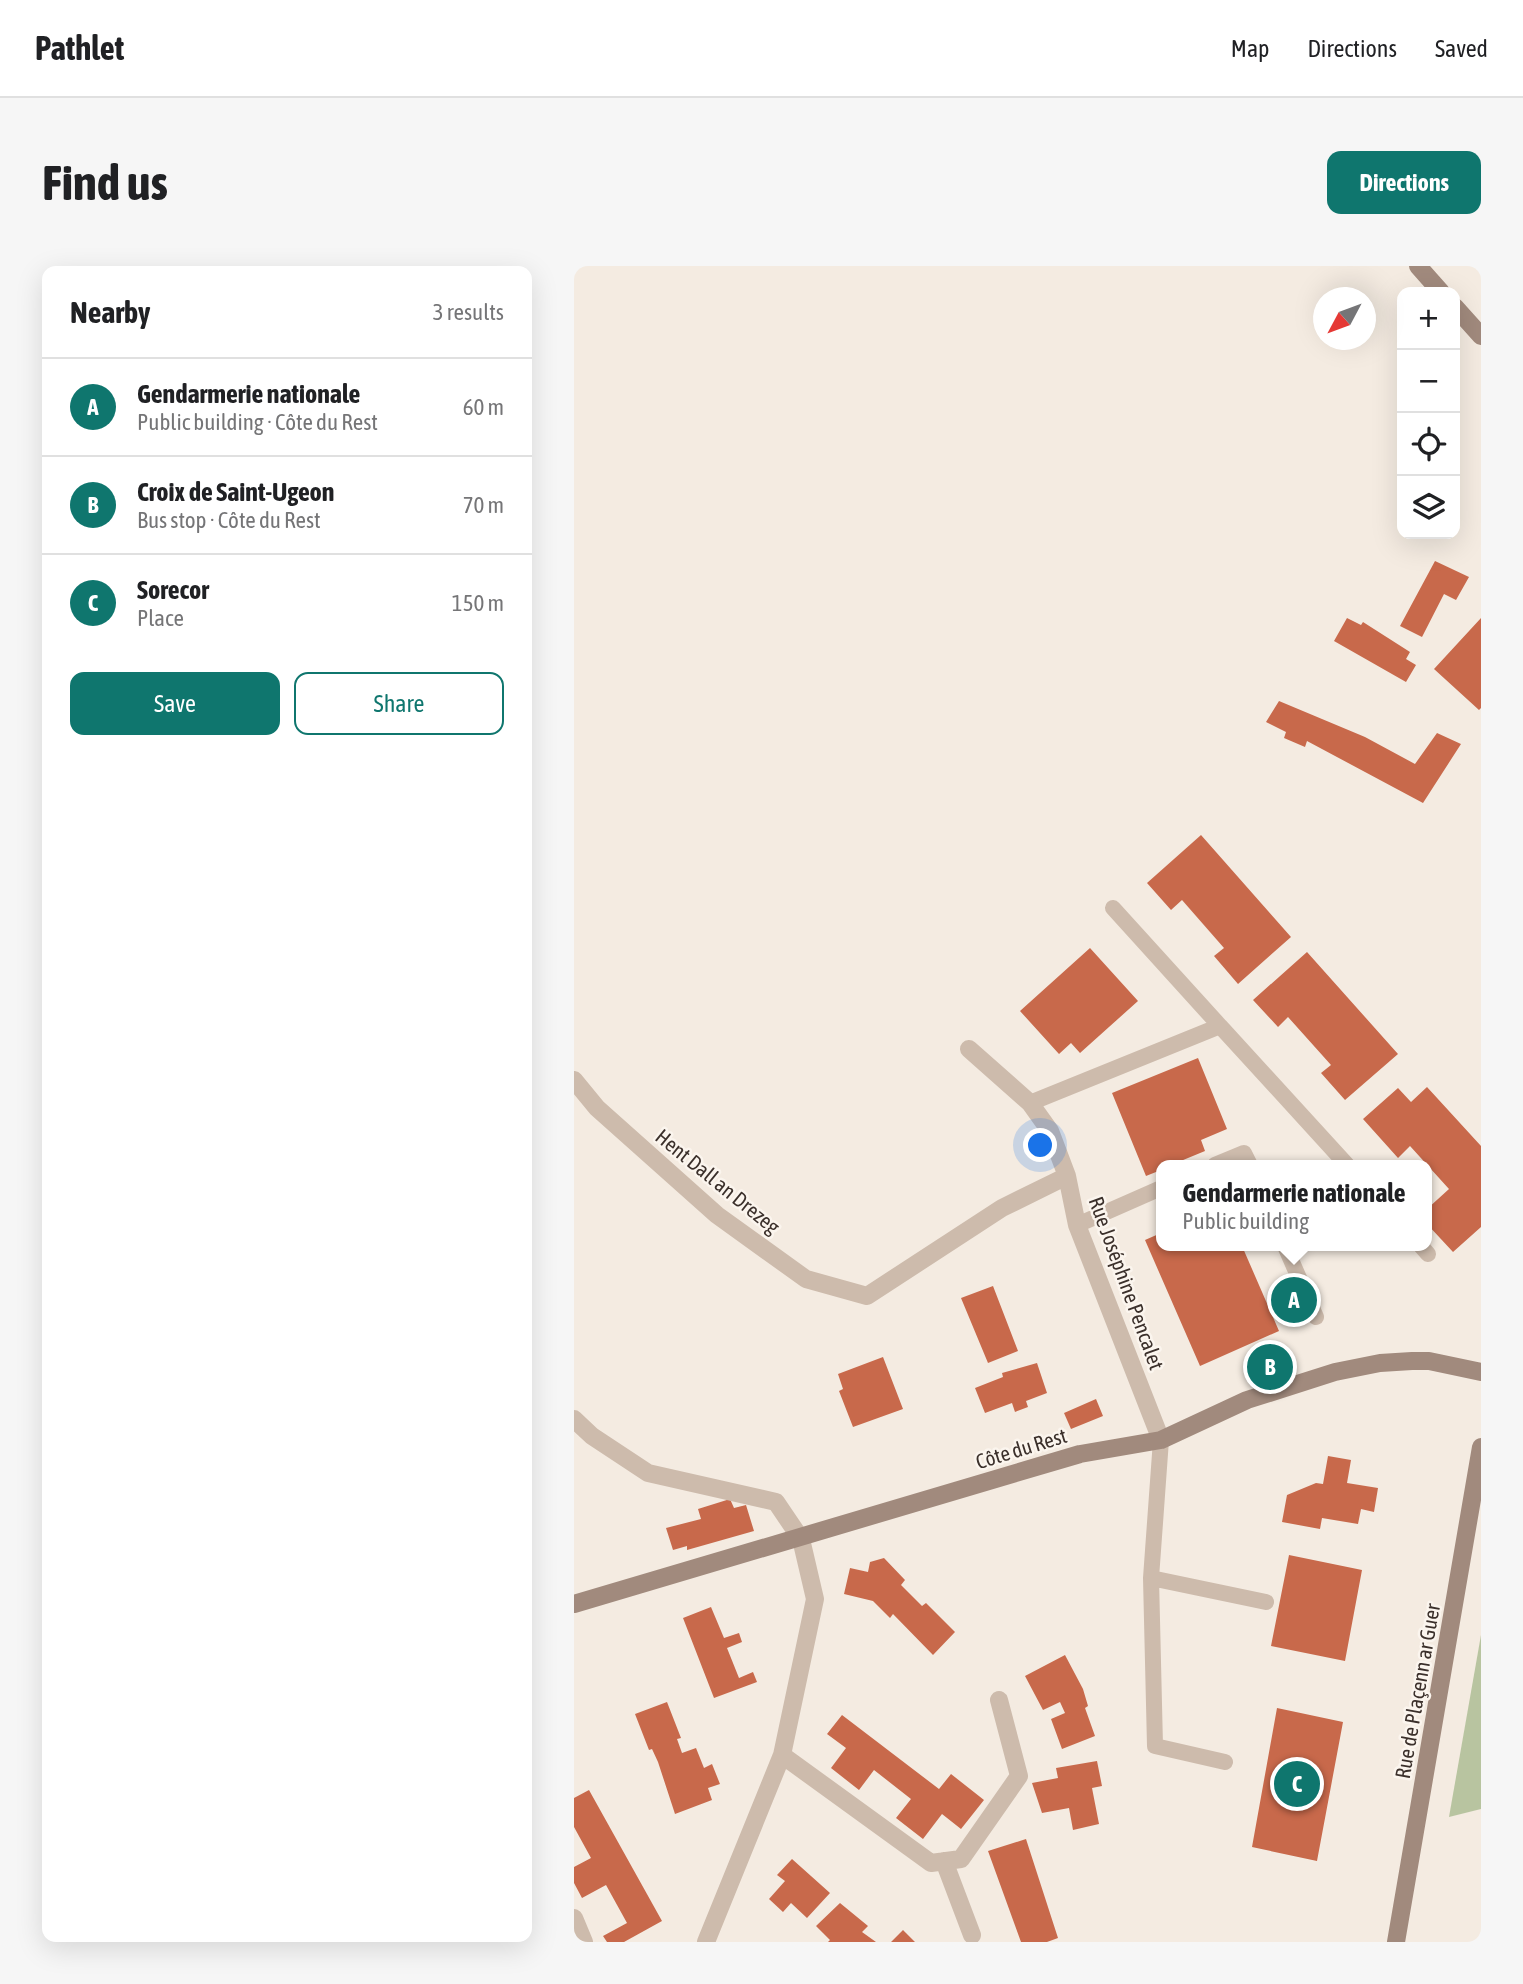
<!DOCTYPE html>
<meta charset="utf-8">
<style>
:root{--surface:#fff;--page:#f6f6f6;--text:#202124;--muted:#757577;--line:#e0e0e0;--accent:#0f766e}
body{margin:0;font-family:"Asap Condensed",sans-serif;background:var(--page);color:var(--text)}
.controls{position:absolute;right:21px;top:21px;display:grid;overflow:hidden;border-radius:14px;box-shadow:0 7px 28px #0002}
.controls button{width:63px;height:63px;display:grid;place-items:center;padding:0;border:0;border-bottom:2px solid var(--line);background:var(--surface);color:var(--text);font:35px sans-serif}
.compass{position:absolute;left:739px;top:21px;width:63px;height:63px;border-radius:50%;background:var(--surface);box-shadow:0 7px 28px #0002;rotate:229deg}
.you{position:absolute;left:467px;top:880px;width:24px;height:24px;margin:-18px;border:5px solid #fff;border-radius:50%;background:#1a73e8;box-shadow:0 0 0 10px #1a73e833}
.badge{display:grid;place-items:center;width:46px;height:46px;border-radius:50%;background:var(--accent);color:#fff;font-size:23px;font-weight:700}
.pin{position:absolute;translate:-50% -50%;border:4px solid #fff;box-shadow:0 2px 7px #0006}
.popup{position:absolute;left:582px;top:894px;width:276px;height:91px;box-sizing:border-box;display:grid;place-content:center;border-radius:14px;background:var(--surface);filter:drop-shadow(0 2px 5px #0005);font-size:23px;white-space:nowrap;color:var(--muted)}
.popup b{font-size:26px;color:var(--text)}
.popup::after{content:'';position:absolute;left:50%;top:100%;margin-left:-14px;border:14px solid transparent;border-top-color:var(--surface)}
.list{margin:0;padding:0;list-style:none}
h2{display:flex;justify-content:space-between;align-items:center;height:91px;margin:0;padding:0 28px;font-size:30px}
h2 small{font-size:23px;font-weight:400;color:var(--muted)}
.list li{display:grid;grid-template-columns:46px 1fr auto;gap:21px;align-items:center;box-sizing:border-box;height:98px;padding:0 28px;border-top:2px solid var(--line)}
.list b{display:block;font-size:26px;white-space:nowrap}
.list p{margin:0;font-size:23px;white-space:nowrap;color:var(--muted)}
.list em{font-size:23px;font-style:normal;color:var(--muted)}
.actions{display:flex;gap:14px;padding:21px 28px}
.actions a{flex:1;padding:16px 0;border:2px solid var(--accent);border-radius:14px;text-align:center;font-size:24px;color:var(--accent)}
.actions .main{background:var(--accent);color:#fff}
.icon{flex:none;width:38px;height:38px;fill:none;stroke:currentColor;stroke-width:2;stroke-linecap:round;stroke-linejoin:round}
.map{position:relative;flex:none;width:907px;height:1676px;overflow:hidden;border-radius:14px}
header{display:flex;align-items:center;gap:42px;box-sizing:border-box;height:98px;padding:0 35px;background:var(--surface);border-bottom:2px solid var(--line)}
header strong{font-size:33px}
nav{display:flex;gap:38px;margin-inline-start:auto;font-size:24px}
.intro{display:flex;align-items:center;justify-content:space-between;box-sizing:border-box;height:168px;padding:0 42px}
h1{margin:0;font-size:49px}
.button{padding:18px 32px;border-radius:14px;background:var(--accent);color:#fff;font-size:24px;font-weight:700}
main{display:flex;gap:42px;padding:0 42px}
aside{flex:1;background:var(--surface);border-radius:14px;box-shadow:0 7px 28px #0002}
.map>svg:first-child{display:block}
.green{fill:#b8c4a0}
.building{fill:#c8694b}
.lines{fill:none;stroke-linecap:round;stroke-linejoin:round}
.lane{stroke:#cdbbac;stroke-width:16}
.street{stroke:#cdbbac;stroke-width:18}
.secondary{stroke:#a18a7d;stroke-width:18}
.labels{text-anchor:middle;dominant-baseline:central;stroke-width:5;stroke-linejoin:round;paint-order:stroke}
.street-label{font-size:21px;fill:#3b302b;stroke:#fbf5ee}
</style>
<header>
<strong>Pathlet</strong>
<nav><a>Map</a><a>Directions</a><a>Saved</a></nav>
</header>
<div class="intro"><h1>Find us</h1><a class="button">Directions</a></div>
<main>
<aside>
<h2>Nearby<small>3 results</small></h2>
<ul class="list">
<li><span class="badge">A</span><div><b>Gendarmerie nationale</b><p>Public building · Côte du Rest</p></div><em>60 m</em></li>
<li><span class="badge">B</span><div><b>Croix de Saint-Ugeon</b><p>Bus stop · Côte du Rest</p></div><em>70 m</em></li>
<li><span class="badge">C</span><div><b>Sorecor</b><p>Place</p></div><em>150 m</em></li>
</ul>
<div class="actions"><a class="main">Save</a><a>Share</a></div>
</aside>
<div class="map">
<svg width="907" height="1676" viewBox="0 0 907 1676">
<rect width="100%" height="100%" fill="#f4ebe1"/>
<path class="green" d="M 907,1369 L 907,1543 L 875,1551 Z"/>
<path class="building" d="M 861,295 L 895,311 L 882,334 L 870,328 L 848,371 L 826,360 Z
M 773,352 L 787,359 L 789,356 L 836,386 L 832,393 L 842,399 L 832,416 L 760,375 Z
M 907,352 L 907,442 L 905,444 L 860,403 Z
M 705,435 L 791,471 L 841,498 L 863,467 L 887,478 L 849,537 L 733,475 L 731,481 L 710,472 L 712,466 L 692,456 Z
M 627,569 L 717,671 L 664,718 L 640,690 L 650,682 L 608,634 L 597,644 L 573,617 Z
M 516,682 L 564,735 L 506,787 L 497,777 L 485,788 L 446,745 Z
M 733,686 L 824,788 L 771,834 L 747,807 L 757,799 L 714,751 L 704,761 L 679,734 Z
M 624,792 L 653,863 L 627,874 L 631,885 L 597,899 L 587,899 L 587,904 L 572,910 L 538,827 Z
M 853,821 L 907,880 L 907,961 L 879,986 L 853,958 L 853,943 L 875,923 L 836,880 L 824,892 L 789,853 L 824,822 L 837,836 Z
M 587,967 L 587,980 L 668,980 L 705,1065 L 626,1100 L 571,974 Z
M 419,1020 L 444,1085 L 414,1097 L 387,1032 Z
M 309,1091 L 329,1143 L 279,1161 L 265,1125 L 269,1123 L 264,1108 Z
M 463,1097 L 473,1127 L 452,1135 L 454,1141 L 441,1146 L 438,1137 L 411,1147 L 401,1122 L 429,1111 L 428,1107 Z
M 522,1133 L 529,1150 L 497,1163 L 490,1147 Z
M 754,1190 L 777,1194 L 773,1217 L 804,1222 L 800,1246 L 787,1243 L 784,1258 L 748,1252 L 746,1263 L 708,1256 L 713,1229 L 742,1217 L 749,1218 Z
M 156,1233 L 160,1242 L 172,1239 L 180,1265 L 113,1284 L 113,1280 L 99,1284 L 92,1262 L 127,1253 L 124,1243 Z
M 715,1289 L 788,1304 L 771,1395 L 697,1380 Z
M 310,1292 L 331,1314 L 327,1319 L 348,1340 L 352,1337 L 381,1366 L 359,1389 L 319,1348 L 316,1352 L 299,1335 L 270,1328 L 276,1302 L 294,1306 L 296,1296 Z
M 137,1341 L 150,1372 L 165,1367 L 168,1376 L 153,1382 L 165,1412 L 179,1406 L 183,1416 L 140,1432 L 109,1352 Z
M 491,1389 L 509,1423 L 514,1440 L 511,1442 L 521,1470 L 488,1483 L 477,1453 L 491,1447 L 486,1436 L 469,1444 L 451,1410 Z
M 93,1436 L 107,1472 L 103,1473 L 108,1487 L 122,1482 L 130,1502 L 138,1498 L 146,1518 L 134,1522 L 138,1534 L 101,1548 L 84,1496 L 78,1483 L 75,1484 L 61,1448 Z
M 703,1442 L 769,1456 L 743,1595 L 678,1581 Z
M 268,1449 L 365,1523 L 377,1508 L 410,1534 L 387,1563 L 368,1548 L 349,1573 L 322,1552 L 337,1533 L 300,1504 L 285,1524 L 257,1502 L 272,1482 L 253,1468 Z
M 523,1495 L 528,1520 L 518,1522 L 525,1558 L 499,1564 L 495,1542 L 468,1547 L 458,1517 L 484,1512 L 482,1502 Z
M 15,1524 L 88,1655 L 50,1676 L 33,1676 L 29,1670 L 53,1657 L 32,1619 L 8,1632 L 0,1617 L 0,1601 L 17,1592 L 0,1561 L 0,1532 Z
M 452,1573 L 484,1672 L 473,1676 L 447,1676 L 414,1585 Z
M 218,1593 L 256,1627 L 233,1652 L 217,1637 L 209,1646 L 195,1633 L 211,1615 L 203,1609 Z
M 266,1637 L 294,1660 L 288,1666 L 302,1676 L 254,1676 L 256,1674 L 242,1660 Z
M 329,1664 L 341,1676 L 317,1676 Z"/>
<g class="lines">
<path class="lane" d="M 539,642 L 646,760
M 456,837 L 646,760 L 773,899
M 641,899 L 670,887 L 676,899
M 503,959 L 587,922
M 711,980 L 742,1051
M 847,980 L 854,988
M 587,1174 L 577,1312 L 692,1336
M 577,1312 L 581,1480 L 651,1496"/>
<path class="street" d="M 395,783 L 456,837 L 476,865 L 493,910 L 503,959 L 587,1174
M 0,814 L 23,842 L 143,949 L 232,1013 L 293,1030 L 428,942 L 493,910
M 0,1153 L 18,1170 L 74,1207 L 202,1236 L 227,1273 L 241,1333 L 208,1489 L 132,1676
M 208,1489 L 357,1597 L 387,1593 L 445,1510 L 425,1434
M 370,1595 L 398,1669
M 0,1652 L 10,1676"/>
<path class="secondary" d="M 844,0 L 867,26
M 881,41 L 907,70
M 0,1338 L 506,1188 L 587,1174 L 673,1134 L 761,1106 L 806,1097 L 838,1095 L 855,1095 L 907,1106
M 822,1676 L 907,1181"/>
</g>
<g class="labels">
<g class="street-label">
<text transform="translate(144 915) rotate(39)">Hent Dall an Drezeg</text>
<text transform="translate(553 1017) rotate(70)">Rue Joséphine Pencalet</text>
<text transform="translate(447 1182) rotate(-17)">Côte du Rest</text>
<text transform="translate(843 1425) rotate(-80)">Rue de Plaçenn ar Guer</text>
</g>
</g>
</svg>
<div class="controls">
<button>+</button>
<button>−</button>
<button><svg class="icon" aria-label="locate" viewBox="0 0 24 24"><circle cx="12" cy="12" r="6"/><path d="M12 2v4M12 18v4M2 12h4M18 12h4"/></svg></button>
<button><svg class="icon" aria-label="layers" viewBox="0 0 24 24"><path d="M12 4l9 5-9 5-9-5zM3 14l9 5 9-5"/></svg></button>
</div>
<svg class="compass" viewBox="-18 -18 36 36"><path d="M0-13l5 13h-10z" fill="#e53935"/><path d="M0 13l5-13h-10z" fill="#757577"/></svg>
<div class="you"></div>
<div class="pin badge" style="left:720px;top:1034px">A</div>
<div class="popup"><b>Gendarmerie nationale</b>Public building</div>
<div class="pin badge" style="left:696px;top:1101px">B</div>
<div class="pin badge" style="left:723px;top:1518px">C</div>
</div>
</main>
